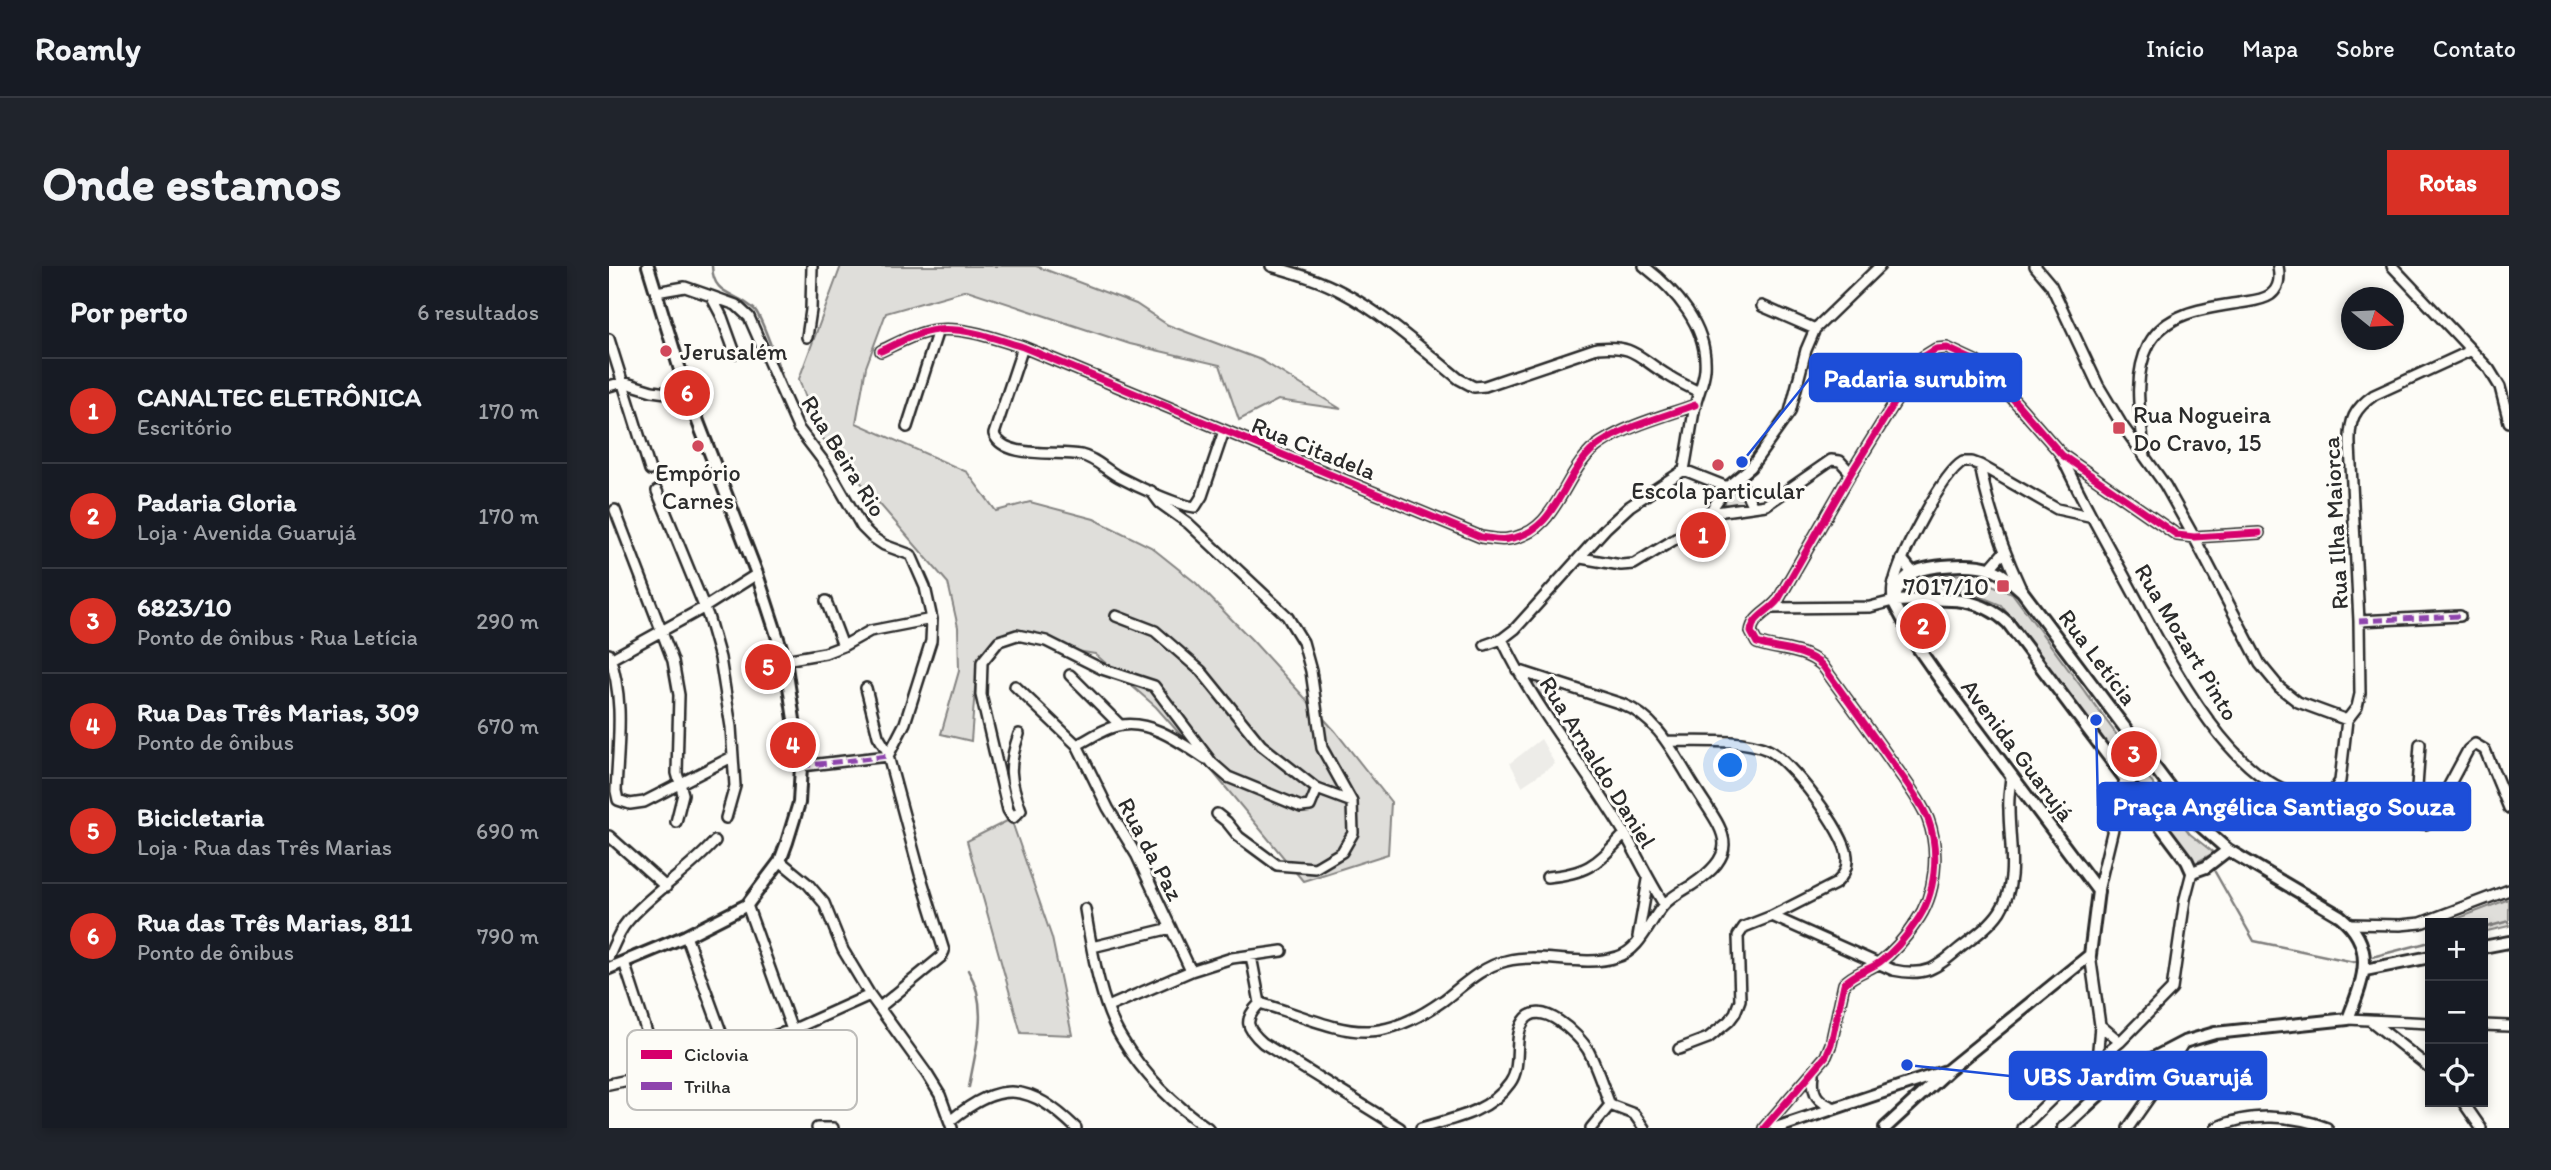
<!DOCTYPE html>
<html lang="pt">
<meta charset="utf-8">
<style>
:root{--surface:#171b24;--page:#20242c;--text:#f1f3f6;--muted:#9ea1a6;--line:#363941;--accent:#d93025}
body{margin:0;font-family:Itim,sans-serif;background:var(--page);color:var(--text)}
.controls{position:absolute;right:21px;bottom:21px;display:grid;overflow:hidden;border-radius:0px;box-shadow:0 4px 10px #0003}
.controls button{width:63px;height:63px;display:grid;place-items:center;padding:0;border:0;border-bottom:2px solid var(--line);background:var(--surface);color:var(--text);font:35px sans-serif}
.compass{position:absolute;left:1732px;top:21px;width:63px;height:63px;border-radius:50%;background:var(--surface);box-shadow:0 4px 10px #0003;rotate:108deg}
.you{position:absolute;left:1122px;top:500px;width:24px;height:24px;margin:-18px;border:5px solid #fff;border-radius:50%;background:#1a73e8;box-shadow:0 0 0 10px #1a73e833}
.badge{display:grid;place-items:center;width:46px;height:46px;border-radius:50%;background:var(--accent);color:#fff;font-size:23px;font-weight:700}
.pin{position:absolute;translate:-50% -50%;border:4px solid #fff;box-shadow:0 2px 7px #0006}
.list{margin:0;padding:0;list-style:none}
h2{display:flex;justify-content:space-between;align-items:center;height:91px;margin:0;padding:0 28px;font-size:30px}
h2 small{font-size:23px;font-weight:400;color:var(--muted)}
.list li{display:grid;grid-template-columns:46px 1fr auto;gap:21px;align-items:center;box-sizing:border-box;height:105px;padding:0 28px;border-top:2px solid var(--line)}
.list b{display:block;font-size:26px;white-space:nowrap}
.list p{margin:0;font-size:23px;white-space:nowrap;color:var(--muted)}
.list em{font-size:23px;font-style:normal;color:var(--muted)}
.icon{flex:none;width:38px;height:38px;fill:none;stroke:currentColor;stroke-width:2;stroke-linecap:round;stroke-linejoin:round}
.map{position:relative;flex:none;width:1900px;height:862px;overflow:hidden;border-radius:0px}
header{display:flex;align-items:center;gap:42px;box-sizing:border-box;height:98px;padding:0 35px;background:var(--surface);border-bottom:2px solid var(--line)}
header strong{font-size:33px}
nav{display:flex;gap:38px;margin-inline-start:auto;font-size:24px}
.intro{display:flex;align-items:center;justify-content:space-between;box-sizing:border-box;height:168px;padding:0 42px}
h1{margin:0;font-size:49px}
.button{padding:18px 32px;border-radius:0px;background:var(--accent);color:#fff;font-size:24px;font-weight:700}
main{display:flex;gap:42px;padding:0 42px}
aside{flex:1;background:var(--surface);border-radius:0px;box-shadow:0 4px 10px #0003}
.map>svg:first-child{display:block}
.built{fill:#edece8}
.green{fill:#dfdeda;stroke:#858482;stroke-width:2}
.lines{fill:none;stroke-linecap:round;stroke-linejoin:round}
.stream{stroke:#7e7d7b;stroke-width:2.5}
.minor-casing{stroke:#2b2b2b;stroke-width:14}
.tertiary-casing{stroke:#2b2b2b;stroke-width:16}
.minor{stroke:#fdfcf7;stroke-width:9}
.tertiary{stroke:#fdfcf7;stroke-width:10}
.quiet{stroke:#8e44ad;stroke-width:5;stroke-dasharray:10 5;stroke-linecap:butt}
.cycleway-casing{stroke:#fdfcf7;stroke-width:11}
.cycleway{stroke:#d6006c;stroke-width:7}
.poi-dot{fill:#d1495b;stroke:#fdfcf7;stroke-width:2.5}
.labels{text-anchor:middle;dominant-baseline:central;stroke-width:6;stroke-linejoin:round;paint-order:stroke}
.poi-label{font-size:24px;fill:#2b2b2b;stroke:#fdfcf7;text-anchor:start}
.street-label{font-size:24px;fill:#2b2b2b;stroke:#fdfcf7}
.key{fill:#fdfcf7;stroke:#bebdba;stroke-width:2}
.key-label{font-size:19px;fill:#2b2b2b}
.leader{fill:none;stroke:#1d4ed8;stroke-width:2.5}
.callout-dot{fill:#1d4ed8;stroke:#fdfcf7;stroke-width:2.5}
.callout{fill:#1d4ed8;stroke:#1d4ed8;stroke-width:2.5}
.callout-label{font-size:26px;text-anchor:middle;font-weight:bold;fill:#fff}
</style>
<header>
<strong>Roamly</strong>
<nav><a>Início</a><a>Mapa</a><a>Sobre</a><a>Contato</a></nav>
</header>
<div class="intro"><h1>Onde estamos</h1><a class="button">Rotas</a></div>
<main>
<aside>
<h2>Por perto<small>6 resultados</small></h2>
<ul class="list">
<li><span class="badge">1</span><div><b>CANALTEC ELETRÔNICA</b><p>Escritório</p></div><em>170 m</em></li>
<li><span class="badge">2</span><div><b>Padaria Gloria</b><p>Loja · Avenida Guarujá</p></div><em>170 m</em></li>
<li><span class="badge">3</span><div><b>6823/10</b><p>Ponto de ônibus · Rua Letícia</p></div><em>290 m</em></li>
<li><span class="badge">4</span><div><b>Rua Das Três Marias, 309</b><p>Ponto de ônibus</p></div><em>670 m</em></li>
<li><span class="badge">5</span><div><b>Bicicletaria</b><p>Loja · Rua das Três Marias</p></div><em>690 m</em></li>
<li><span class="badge">6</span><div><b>Rua das Três Marias, 811</b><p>Ponto de ônibus</p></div><em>790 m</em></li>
</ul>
</aside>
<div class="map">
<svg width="1900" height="862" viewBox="0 0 1900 862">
<rect width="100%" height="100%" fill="#fdfcf7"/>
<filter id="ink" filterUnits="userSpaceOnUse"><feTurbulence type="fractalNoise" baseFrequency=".0143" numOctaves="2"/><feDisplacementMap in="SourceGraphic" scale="14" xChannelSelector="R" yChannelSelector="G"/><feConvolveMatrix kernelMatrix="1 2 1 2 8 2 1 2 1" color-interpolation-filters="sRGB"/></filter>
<g filter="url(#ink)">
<path class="built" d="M 932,473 L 946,498 L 913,520 L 901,497 Z"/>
<path class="green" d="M 232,0 L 427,0 L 527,38 L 559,59 L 652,94 L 732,143 L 669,134 L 630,154 L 611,99 L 521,78 L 358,24 L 277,47 L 257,101 L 247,157 L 358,206 L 387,245 L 421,236 L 485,253 L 542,281 L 587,317 L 643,374 L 726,465 L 782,536 L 779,588 L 694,615 L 599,500 L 547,441 L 486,388 L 389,372 L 366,422 L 362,475 L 332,468 L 350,405 L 349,361 L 339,317 L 210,168 L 190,113 Z
M 1129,222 L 1140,235 L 1133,239 L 1118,240 L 1116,238 L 1117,230 Z
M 1345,308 L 1363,311 L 1403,327 L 1581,568 L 1605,587 L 1586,597 L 1392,339 L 1356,324 L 1301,332 L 1294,322 L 1297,316 L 1314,310 Z
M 914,409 L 946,421 L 937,434 Z
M 402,553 L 443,672 L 463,769 L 412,767 L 358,575 Z
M 1900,633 L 1900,660 L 1874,666 L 1874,657 L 1837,657 Z"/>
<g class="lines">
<path class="stream" d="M 103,0 C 104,31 127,25 146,44 C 155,53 177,124 184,141
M 301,454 L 307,437
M 1606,606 L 1645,675 L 1745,696 L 1752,694
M 1874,662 L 1900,655
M 1759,692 L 1821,676
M 359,704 C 381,741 367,780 360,821"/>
<defs>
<path id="minor" d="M 662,0 C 686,7 711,14 733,26 C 775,48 813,83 850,113 L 865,121 L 876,120 L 988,82 C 1027,78 1030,93 1060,110 C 1069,116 1080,121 1090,126
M 1426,0 L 1442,19 L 1489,119 L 1513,159 L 1556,219 L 1585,271 L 1651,398 L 1670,421 L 1689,436 L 1738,454
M 1783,0 L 1880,103 L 1891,121 L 1900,156
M 47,26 L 76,21 L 102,30 L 113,51 L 126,87
M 102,30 L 127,39 L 140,51 L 189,162 L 218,200 L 253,261 L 263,271 L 275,279 L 302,289 L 316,321 L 323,353 L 322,375 L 296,457 L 279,490 L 311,608 L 335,685 L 332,691 L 271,741
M 1153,40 L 1206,63
M 198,71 L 202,44 L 203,0
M 0,73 L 41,204
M 414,81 L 385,168 C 395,194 450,184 472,189 C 486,192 497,204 510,211 C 527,220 567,239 586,241 L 593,230 L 615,165
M 272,85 C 289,77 308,66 328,64 C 357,61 387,73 414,81 L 872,271 C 881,272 891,275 899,273 C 952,266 953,202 992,177 C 1020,159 1056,150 1086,139
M 0,120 L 14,116 L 43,125 L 79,130
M 298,161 L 329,64
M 1536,190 C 1532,153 1522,113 1540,78 C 1557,46 1598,42 1630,37 C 1640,35 1652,35 1661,29 C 1671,22 1671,11 1669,0
M 1453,191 C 1473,235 1497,276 1520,319 C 1554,381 1633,552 1723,528 L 1731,515 L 1738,454 L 1748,441 L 1751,428 L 1750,355 L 1741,179 C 1740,154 1745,143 1765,129 L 1861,85
M 1371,199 C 1379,243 1393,282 1412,323
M 1075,204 L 1118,221
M 1130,212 L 1144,241
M 48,225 L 99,350 L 111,392 L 122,461 L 126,520 L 117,552
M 6,244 L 64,395 L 70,429 L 68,507 L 74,528 L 67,556
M 1100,247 L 1157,239 L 1222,194 L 1231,195 L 1242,207
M 972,292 L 1012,299 L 1025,298 L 1068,272 L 1100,247 L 1118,221 L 1142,201 L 1181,146 L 1197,84 L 1206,63 L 1271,0
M 1381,302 L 1395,286
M 217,335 L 234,380
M 1163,342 L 1261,341 L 1284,335 C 1283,327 1283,320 1286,313 C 1293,288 1333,208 1354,196 L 1363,196 L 1371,199 L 1448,243 L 1480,250
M 507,350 L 546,365 L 592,405 L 652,479 L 708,523 L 743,536 L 713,482 L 702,405 L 694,376 L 678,350 L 579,257 L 551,237 L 542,225
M 1750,355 L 1851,350
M 893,373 C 926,443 977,502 1016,568 C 1029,591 1040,615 1055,638
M 876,379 L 893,373 L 906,363 L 997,262 L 1021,240 L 1075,204 C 1079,183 1082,161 1086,140 C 1089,127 1095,116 1096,103 C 1099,60 1066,24 1035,0
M 0,388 C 16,433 9,478 7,525 L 9,534 L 21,538 L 35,536 L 123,491
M 0,394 L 96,341 L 148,308
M 176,394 L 216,387 L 234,380 L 261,365 L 323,353
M 461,409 L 511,459
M 406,420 L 468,479 L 499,542 L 528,590 L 582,705
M 257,422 L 269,470 L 280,488
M 410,468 C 399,500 400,512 412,544 L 404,552 L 399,544 L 372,429 L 373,396 L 390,375 L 408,369 L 437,375 L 493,403 L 545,420 L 603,497 L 619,511 L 692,541 L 701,540 L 708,523
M 1057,475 C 1087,476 1132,472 1159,484 C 1181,494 1236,566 1238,590 C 1239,602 1235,610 1226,618 L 1163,650 L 1135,661 L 1129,670 L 1131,734 L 1126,747 L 1120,755 L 1099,772 L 1070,783
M 1811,478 L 1806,550 L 1811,557 L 1817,558 L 1821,555 L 1859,484 L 1866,478 L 1876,484 L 1900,542
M 468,479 C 482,472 497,461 513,459 C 544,455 572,477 597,493
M 192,500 L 279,490
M 608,548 L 618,556 L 630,571 L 668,599 L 706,602 L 733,586 L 744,567 L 743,536
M 0,570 L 57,621
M 171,595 L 199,618 L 215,637 L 234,684 L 261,729 L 318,808 L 331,829 L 343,862
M 938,611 C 981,607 987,598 1016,568
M 1489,625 L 1516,513
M 138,639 L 183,764
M 476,643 C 483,684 491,738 513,773 C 534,808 566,840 599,862
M 1163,650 L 1284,704 C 1317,711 1326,703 1351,682 C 1365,671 1381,660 1391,645 C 1410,616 1400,576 1400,543 C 1399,533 1401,522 1402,511
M 1740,658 L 1791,659 L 1812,657 L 1900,624
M 77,670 L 119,785
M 1029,671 L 1039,614
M 483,681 L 562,662
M 1481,689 L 1491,759 L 1488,795
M 0,690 C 5,679 10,665 18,656 C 43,626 79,606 106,575
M 642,690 L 651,737
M 15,696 L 51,807
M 651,737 C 729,760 760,788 835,734 C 853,720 874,700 897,695 C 933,686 973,702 1008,691 C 1030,685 1040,657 1053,641 C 1060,632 1073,625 1083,619 C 1137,583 1112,564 1085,520 C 1065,488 1049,452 1013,438 L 908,404
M 651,737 C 634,754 637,762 654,777 L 791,862
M 499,741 L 582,705 L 623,692 L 673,685
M 1739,753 L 1821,757
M 1762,755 L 1821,802
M 1491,759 L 1511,776
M 1874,759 L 1900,760
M 1529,800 L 1547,822
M 1205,808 C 1202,828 1209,837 1227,842
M 0,818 L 51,807 L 183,764 L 261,729
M 1854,836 L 1872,862
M 1001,839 L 1025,848 L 1035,862
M 341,855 C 392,813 421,818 467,862
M 208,862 L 224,862
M 812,862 C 844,853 881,846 901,817 C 914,799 903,773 915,755 C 931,731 970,769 979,784 C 988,801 994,821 1001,839
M 982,862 L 1001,839
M 1155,862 L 1217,790 L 1222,778 L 1235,718 C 1245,707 1260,704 1271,696 C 1286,685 1297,671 1307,656 C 1327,629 1331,585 1319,553 C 1311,534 1297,516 1285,499 C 1261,465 1237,432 1213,399 C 1193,382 1171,385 1148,377 L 1142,366 C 1144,350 1160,346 1169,334 L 1242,207 L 1314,91 L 1327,83 L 1338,82 L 1366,95 L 1383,109 L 1453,189 L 1568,269 L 1585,271 L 1650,267
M 1413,862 L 1454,822 L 1511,776 L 1563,723 L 1576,633 L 1583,606
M 1519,862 L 1547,822 L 1575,776
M 1607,862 C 1639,846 1686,849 1718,862"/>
<path id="tertiary" d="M 1293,294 L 1303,306
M 1284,335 C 1288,325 1292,314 1302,308 C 1316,299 1366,296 1382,303 C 1394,307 1404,317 1413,325 L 1586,555 L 1619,584 L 1731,650 C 1769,681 1754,714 1739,753 L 1606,767 L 1575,776 L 1529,800 L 1493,826 L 1454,862
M 1284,335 C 1326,334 1366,326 1399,357 L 1578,595 L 1583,606 L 1597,601 L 1619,584
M 1874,681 L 1900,676
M 0,702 L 77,670 L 138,639 L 171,595 L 178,576 L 190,537 L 192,500 L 176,394 L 148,308 L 79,130 L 39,0
M 1756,704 L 1821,691
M 1167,862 L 1337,805
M 1276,862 L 1339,804 L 1481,689 L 1489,625 L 1337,422 L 1309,382 L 1284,335"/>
</defs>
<use href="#minor" class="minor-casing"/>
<use href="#tertiary" class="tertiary-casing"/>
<use href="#minor" class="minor"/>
<use href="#tertiary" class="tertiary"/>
<path class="quiet" d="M 1750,355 L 1851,350
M 192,500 L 279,490"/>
<defs>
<path id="cycleway" d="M 272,85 C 289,77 308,66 328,64 C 357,61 387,73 414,81 L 872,271 C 881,272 891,275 899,273 C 952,266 953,202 992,177 C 1020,159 1056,150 1086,139
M 1155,862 L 1217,790 L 1222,778 L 1235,718 C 1245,707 1260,704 1271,696 C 1286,685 1297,671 1307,656 C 1327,629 1331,585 1319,553 C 1311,534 1297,516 1285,499 C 1261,465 1237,432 1213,399 C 1193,382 1171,385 1148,377 L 1142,366 C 1144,350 1160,346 1169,334 L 1242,207 L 1314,91 L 1327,83 L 1338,82 L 1366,95 L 1383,109 L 1453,189 L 1568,269 L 1585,271 L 1650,267"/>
</defs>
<use href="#cycleway" class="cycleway-casing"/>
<use href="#cycleway" class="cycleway"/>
</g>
</g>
<g class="poi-dot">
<circle cx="57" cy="85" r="7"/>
<rect x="1503" y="155" width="14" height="14" rx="3.5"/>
<circle cx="89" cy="180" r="7"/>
<circle cx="1109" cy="199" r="7"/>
<rect x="1387" y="313" width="14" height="14" rx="3.5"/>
</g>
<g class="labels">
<g class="poi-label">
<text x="71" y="85">Jerusalém</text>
<text x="1524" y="148">Rua Nogueira<tspan x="1524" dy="28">Do Cravo, 15</tspan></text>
<text x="89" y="206" text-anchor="middle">Empório<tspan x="89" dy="28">Carnes</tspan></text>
<text x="1109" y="224" text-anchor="middle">Escola particular</text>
<text x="1380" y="320" text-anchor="end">7017/10</text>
</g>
<g class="street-label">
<text transform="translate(705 182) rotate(22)">Rua Citadela</text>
<text transform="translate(235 190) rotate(58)">Rua Beira Rio</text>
<text transform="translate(1726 257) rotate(-93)">Rua Ilha Maiorca</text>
<text transform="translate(1578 376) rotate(59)">Rua Mozart Pinto</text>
<text transform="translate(1489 391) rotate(53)">Rua Letícia</text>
<text transform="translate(1409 484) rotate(53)">Avenida Guarujá</text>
<text transform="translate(989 496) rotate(58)">Rua Arnaldo Daniel</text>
<text transform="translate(542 583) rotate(62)">Rua da Paz</text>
</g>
</g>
<rect x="18" y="764" width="230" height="80" rx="10" class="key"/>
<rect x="32" y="784" width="31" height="9" fill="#d6006c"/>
<rect x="32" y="816" width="31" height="8" fill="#8e44ad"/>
<g class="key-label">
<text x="75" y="795">Ciclovia</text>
<text x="75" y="827">Trilha</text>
</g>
<path class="leader" d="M1133 196L1201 112M1487 454L1489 540M1298 799L1401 810"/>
<g class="callout-dot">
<circle cx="1133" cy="196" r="7"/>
<circle cx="1487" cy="454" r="7"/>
<circle cx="1298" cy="799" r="7"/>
</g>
<g class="callout">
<rect x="1201" y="88" width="211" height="47" rx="7"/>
<rect x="1489" y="517" width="372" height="47" rx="7"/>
<rect x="1401" y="786" width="256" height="47" rx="7"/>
</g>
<g class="callout-label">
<text x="1306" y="121">Padaria surubim</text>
<text x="1675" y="549">Praça Angélica Santiago Souza</text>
<text x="1529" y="819">UBS Jardim Guarujá</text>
</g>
</svg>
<div class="controls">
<button>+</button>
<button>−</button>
<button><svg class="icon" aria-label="locate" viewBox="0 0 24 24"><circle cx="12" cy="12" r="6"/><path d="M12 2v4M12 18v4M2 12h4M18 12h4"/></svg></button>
</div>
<svg class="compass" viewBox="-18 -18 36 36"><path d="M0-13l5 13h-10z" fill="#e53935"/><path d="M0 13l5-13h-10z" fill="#9ea1a6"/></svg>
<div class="you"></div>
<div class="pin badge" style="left:1094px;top:269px">1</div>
<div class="pin badge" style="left:1314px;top:360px">2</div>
<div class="pin badge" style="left:1525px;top:488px">3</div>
<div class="pin badge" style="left:184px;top:479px">4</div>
<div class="pin badge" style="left:159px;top:401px">5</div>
<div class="pin badge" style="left:78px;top:127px">6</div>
</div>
</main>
